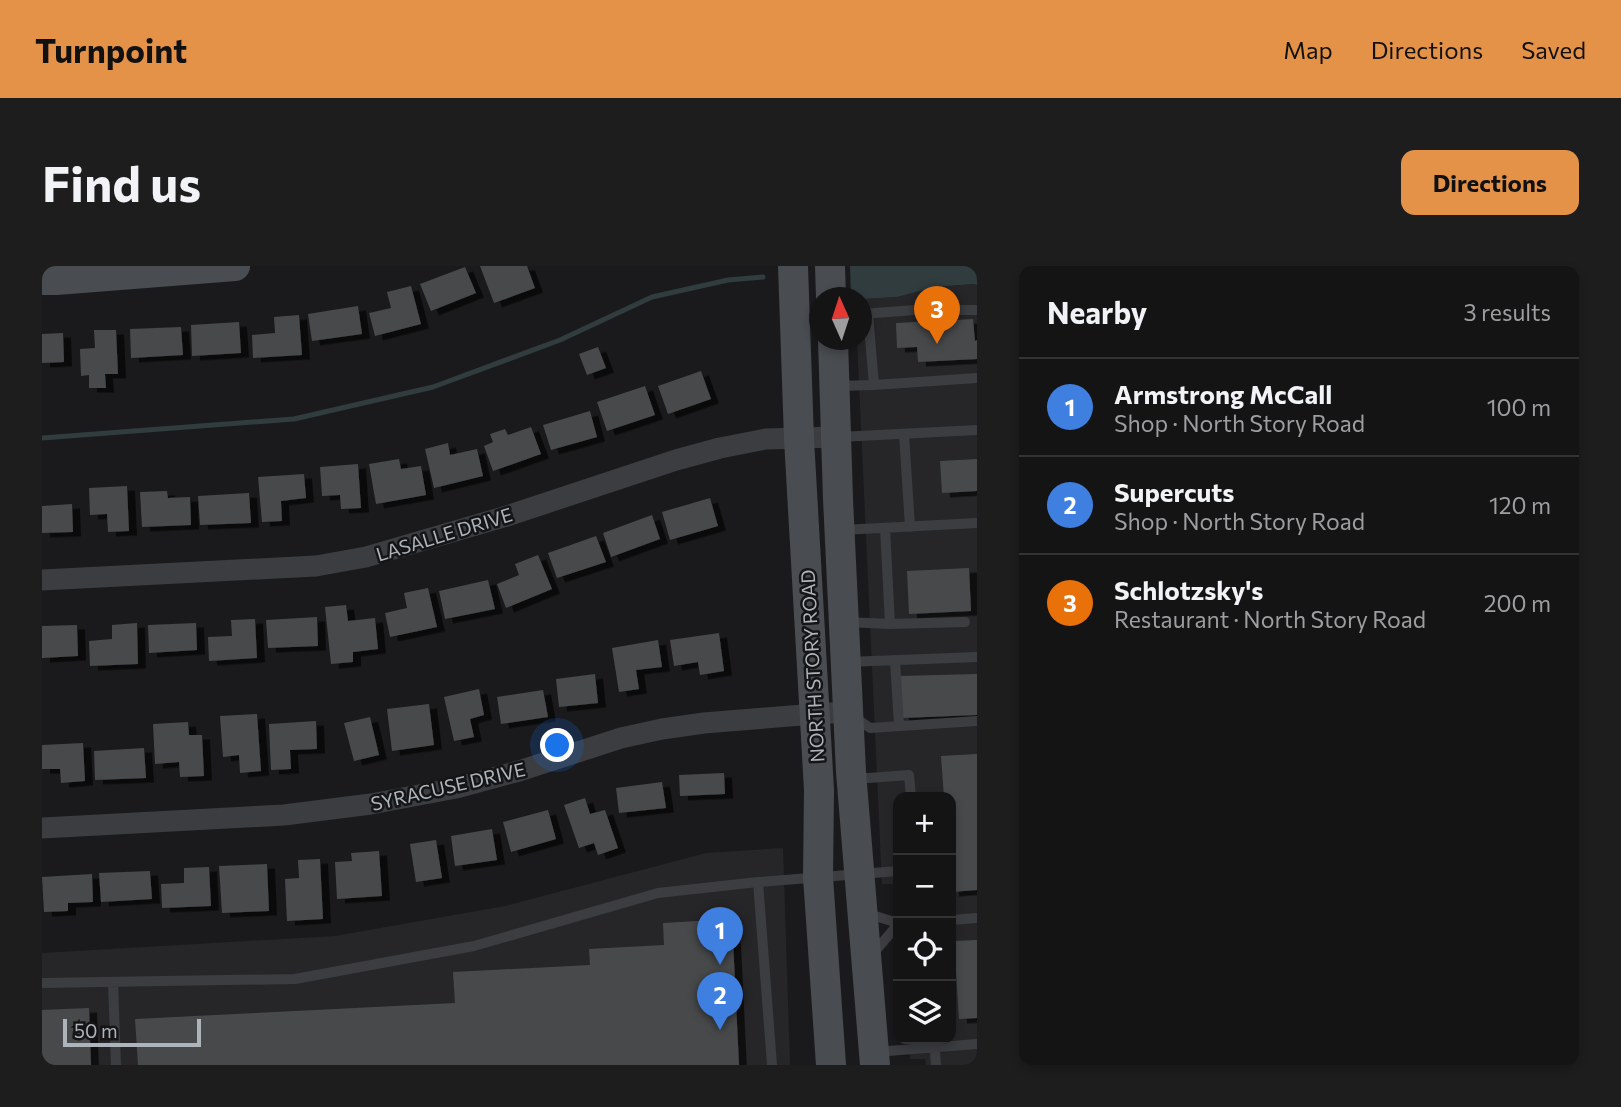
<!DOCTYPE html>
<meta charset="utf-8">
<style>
:root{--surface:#141415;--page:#1d1d1e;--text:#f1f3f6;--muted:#9d9ea0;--line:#333334;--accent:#e59249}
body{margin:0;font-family:Commissioner,sans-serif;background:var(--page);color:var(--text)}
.controls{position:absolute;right:21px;bottom:21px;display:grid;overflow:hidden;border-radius:14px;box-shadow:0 4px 10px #0003}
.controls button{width:63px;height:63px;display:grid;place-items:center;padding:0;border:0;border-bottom:2px solid var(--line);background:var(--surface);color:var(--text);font:35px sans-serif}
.compass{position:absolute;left:767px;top:21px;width:63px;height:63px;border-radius:50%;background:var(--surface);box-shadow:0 4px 10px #0003;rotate:357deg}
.scale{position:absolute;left:21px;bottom:18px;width:138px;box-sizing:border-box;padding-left:7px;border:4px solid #adb4ba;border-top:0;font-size:19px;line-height:24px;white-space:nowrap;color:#adb4ba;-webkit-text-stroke:5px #151517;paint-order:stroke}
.you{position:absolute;left:516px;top:480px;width:24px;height:24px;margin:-18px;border:5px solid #fff;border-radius:50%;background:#1a73e8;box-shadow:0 0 0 10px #1a73e833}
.badge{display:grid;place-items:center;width:46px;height:46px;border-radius:50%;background:var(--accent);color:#fff;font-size:23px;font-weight:700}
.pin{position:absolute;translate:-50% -58px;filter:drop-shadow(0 2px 4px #0008)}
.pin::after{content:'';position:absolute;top:37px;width:24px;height:21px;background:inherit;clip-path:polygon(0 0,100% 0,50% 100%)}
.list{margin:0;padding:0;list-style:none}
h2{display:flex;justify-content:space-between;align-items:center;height:91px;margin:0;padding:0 28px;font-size:30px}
h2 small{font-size:23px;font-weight:400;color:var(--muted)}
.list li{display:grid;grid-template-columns:46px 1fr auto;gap:21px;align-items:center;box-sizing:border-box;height:98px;padding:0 28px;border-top:2px solid var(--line)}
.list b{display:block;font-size:26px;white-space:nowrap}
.list p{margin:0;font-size:23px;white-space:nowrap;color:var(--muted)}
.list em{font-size:23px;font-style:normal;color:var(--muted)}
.icon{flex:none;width:38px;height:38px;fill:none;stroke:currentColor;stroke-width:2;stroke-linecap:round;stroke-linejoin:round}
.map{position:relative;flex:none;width:935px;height:799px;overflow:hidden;border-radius:14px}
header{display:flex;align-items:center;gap:42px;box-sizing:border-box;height:98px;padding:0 35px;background:var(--accent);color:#111}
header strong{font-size:33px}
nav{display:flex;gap:38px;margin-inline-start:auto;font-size:24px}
.intro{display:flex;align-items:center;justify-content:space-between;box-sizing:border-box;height:168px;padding:0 42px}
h1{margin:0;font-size:49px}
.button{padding:18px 32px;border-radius:14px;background:var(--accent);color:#111;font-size:24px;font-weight:700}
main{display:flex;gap:42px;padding:0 42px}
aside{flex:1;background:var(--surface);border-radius:14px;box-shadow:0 4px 10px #0003}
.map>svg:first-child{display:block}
.built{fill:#262629}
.water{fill:#313c3f}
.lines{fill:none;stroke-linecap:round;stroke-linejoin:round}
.stream{stroke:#313c3f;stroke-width:5}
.building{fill:#47494c;filter:url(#shadow)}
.lane{stroke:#3b3d41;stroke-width:10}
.street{stroke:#3b3d41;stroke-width:21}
.secondary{stroke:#494c50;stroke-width:30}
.labels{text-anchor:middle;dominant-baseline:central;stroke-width:5;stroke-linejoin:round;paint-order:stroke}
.street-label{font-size:19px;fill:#adb4ba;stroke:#151517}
</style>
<header>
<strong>Turnpoint</strong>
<nav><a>Map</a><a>Directions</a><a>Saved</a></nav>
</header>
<div class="intro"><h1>Find us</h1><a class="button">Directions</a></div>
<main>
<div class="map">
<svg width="935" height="799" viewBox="0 0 935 799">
<defs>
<filter id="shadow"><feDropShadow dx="8" dy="4.5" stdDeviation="0" flood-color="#0009"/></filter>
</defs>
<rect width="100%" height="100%" fill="#1a1a1c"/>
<path class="built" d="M 931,18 L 935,19 L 935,799 L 884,799 L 883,793 L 868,793 L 867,773 L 909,773 L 909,531 L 856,531 L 856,618 L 840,618 L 815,74 L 820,74 L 820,33 L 855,31 L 893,21 Z
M 741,582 L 748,799 L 0,799 L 0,687 L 293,670 L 463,640 L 664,587 Z"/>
<path class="water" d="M 808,0 L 935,0 L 935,19 L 931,18 L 893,21 L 855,31 L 820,33 L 809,31 Z"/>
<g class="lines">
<path class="stream" d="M 0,172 L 252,153 L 391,121 L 518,74 L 610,31 L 686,14 L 721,11"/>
</g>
<path class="building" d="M 438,0 L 485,0 L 493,22 L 452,37 Z
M 423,1 L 434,27 L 389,45 L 378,18 Z
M 369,20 L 379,58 L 333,70 L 327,47 L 349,42 L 345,26 Z
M 316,40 L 320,68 L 270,75 L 266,48 Z
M 257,49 L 260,89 L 211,92 L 210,69 L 233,67 L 232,51 Z
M 931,53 L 933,75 L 935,74 L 935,93 L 876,96 L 875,81 L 855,82 L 854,57 Z
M 197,56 L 199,87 L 150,90 L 149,59 Z
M 139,61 L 141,89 L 89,92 L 88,63 Z
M 52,64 L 74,64 L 76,108 L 63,108 L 64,122 L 47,122 L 47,109 L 39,110 L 38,83 L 53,82 Z
M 21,67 L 22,96 L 0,97 L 0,68 Z
M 556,81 L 564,102 L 545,109 L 537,88 Z
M 659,105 L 669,133 L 626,148 L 616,120 Z
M 603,120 L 613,149 L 565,165 L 555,136 Z
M 548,145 L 555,171 L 509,184 L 501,159 Z
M 489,161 L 499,188 L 451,205 L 442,180 L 451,176 L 448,168 L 463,163 L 466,169 Z
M 406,177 L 408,189 L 435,183 L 441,210 L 392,222 L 383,183 Z
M 357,193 L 359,203 L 379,200 L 384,229 L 334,238 L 327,198 Z
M 935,193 L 935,225 L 900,227 L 898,195 Z
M 316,198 L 319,242 L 299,243 L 298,229 L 280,230 L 278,201 Z
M 262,208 L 264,232 L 239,235 L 240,255 L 220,256 L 216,211 Z
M 85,220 L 87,265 L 66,266 L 65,248 L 48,249 L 47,222 Z
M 125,225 L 126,232 L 148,231 L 149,259 L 100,261 L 98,226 Z
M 207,227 L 209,257 L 158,259 L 156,230 Z
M 668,232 L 676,260 L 628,274 L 620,246 Z
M 30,238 L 31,266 L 0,267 L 0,240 Z
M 610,249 L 618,273 L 569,291 L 561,267 Z
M 554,270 L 564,296 L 515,312 L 506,287 Z
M 496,289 L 510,323 L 464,342 L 455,318 L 477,309 L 473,298 Z
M 927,302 L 929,345 L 867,348 L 865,305 Z
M 446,314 L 453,343 L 403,353 L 397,325 Z
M 386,322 L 395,361 L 348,371 L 343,347 L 365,342 L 362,327 Z
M 304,339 L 306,355 L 333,352 L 336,383 L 311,386 L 311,396 L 289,398 L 283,341 Z
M 275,351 L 276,380 L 226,382 L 224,354 Z
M 213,353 L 215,392 L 167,395 L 166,371 L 190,370 L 189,354 Z
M 95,357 L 96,398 L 48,400 L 47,375 L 70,373 L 70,359 Z
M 154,357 L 155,384 L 107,387 L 106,359 Z
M 35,359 L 36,390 L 0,392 L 0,360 Z
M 677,367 L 682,405 L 658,409 L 656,396 L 632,400 L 628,374 Z
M 616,374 L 620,401 L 594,404 L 597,423 L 577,426 L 570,382 Z
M 553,408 L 556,437 L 517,441 L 514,413 Z
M 935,408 L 935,449 L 859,452 L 857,410 Z
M 437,423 L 442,449 L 428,453 L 432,471 L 412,475 L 402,431 Z
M 501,424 L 506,451 L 459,458 L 455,431 Z
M 387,438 L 392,479 L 350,485 L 345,443 Z
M 215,448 L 219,505 L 198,507 L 197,489 L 181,491 L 178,450 Z
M 328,451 L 337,489 L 312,495 L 302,457 Z
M 274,455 L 275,483 L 248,484 L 249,503 L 229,504 L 227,458 Z
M 146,456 L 147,469 L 160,469 L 162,510 L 138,511 L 137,496 L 113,498 L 111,458 Z
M 41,477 L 43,515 L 19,517 L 18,503 L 0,503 L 0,479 Z
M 102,482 L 104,512 L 53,514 L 52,485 Z
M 935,488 L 935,624 L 909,626 L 909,531 L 902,531 L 899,490 Z
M 682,507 L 683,528 L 638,530 L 637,509 Z
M 620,516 L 624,542 L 577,547 L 574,522 Z
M 543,532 L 548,548 L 563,544 L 576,582 L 556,589 L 552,577 L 537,582 L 522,539 Z
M 506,544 L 514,573 L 469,586 L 461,556 Z
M 450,563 L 455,594 L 413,600 L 409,570 Z
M 394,574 L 400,612 L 374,616 L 368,578 Z
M 337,585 L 340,630 L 295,633 L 293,596 L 310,595 L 309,587 Z
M 278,593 L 281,653 L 245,655 L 243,613 L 257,612 L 256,594 Z
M 225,598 L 227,645 L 180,647 L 177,600 Z
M 167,601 L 169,640 L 120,642 L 119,618 L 142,617 L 142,602 Z
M 108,605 L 110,633 L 59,636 L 57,607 Z
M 50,608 L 51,636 L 26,637 L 26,645 L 2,646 L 0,611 Z
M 690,653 L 697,799 L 96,799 L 93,753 L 413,737 L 411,706 L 548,699 L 547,683 L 622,679 L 621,657 Z
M 935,674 L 935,752 L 917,753 L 912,675 Z
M 47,742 L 49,799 L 0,799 L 0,744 Z"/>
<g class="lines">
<path class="lane" d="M 820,48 L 873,44 L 935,44
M 826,48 L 832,119
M 795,120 L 832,119 L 935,112
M 862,168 L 868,261
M 797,171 L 935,164
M 843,262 L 848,358
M 800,264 L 935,257
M 803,356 L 848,358 L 923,356
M 853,394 L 857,460
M 805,396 L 935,391
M 811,450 L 828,462 L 935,455
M 813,513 L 867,509 L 869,531
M 716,616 L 730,799
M 824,643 L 833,650 L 856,657
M 909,654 L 935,652
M 829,690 L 852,663 L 856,661
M 71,716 L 74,799
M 0,717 L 253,713 L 432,680 L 616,627 L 716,616 L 856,605
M 892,773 L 894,799
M 833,786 L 935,778"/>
<path class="street" d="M 0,314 L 274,300 L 324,291 L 465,250 L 634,194 L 678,182 L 724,173 L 794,171
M 0,562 L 242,549 L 329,538 L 414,522 L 477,505 L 579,472 L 620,463 L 662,457 L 773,448 L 806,446"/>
<path class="secondary" d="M 751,0 L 757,173 L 777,524 L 776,611 L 789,799
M 788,0 L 789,32
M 0,14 L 14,14 L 193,0
M 791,74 L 796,233 L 809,506 L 833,799"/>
</g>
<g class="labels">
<g class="street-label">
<text transform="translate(402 268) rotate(-17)">LASALLE DRIVE</text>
<text transform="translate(770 400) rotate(-93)">NORTH STORY ROAD</text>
<text transform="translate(406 520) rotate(-13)">SYRACUSE DRIVE</text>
</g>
</g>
</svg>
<div class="controls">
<button>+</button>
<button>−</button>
<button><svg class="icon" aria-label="locate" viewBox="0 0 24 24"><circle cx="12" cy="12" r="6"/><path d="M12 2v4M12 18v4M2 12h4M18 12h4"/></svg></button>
<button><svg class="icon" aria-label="layers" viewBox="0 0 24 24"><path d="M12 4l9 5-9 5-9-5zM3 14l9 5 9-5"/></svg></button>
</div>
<svg class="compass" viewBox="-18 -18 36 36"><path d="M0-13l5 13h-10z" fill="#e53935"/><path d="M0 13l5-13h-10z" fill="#9d9ea0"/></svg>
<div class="scale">50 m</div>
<div class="you"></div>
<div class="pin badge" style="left:678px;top:699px;background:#3f7fe0">1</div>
<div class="pin badge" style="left:678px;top:764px;background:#3f7fe0">2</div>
<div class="pin badge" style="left:895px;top:78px;background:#e8710a">3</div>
</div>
<aside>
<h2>Nearby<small>3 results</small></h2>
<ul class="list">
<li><span class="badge" style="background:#3f7fe0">1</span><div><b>Armstrong McCall</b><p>Shop · North Story Road</p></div><em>100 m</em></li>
<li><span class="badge" style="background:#3f7fe0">2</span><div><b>Supercuts</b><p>Shop · North Story Road</p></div><em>120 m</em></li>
<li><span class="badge" style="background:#e8710a">3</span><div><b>Schlotzsky's</b><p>Restaurant · North Story Road</p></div><em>200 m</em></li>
</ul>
</aside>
</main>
